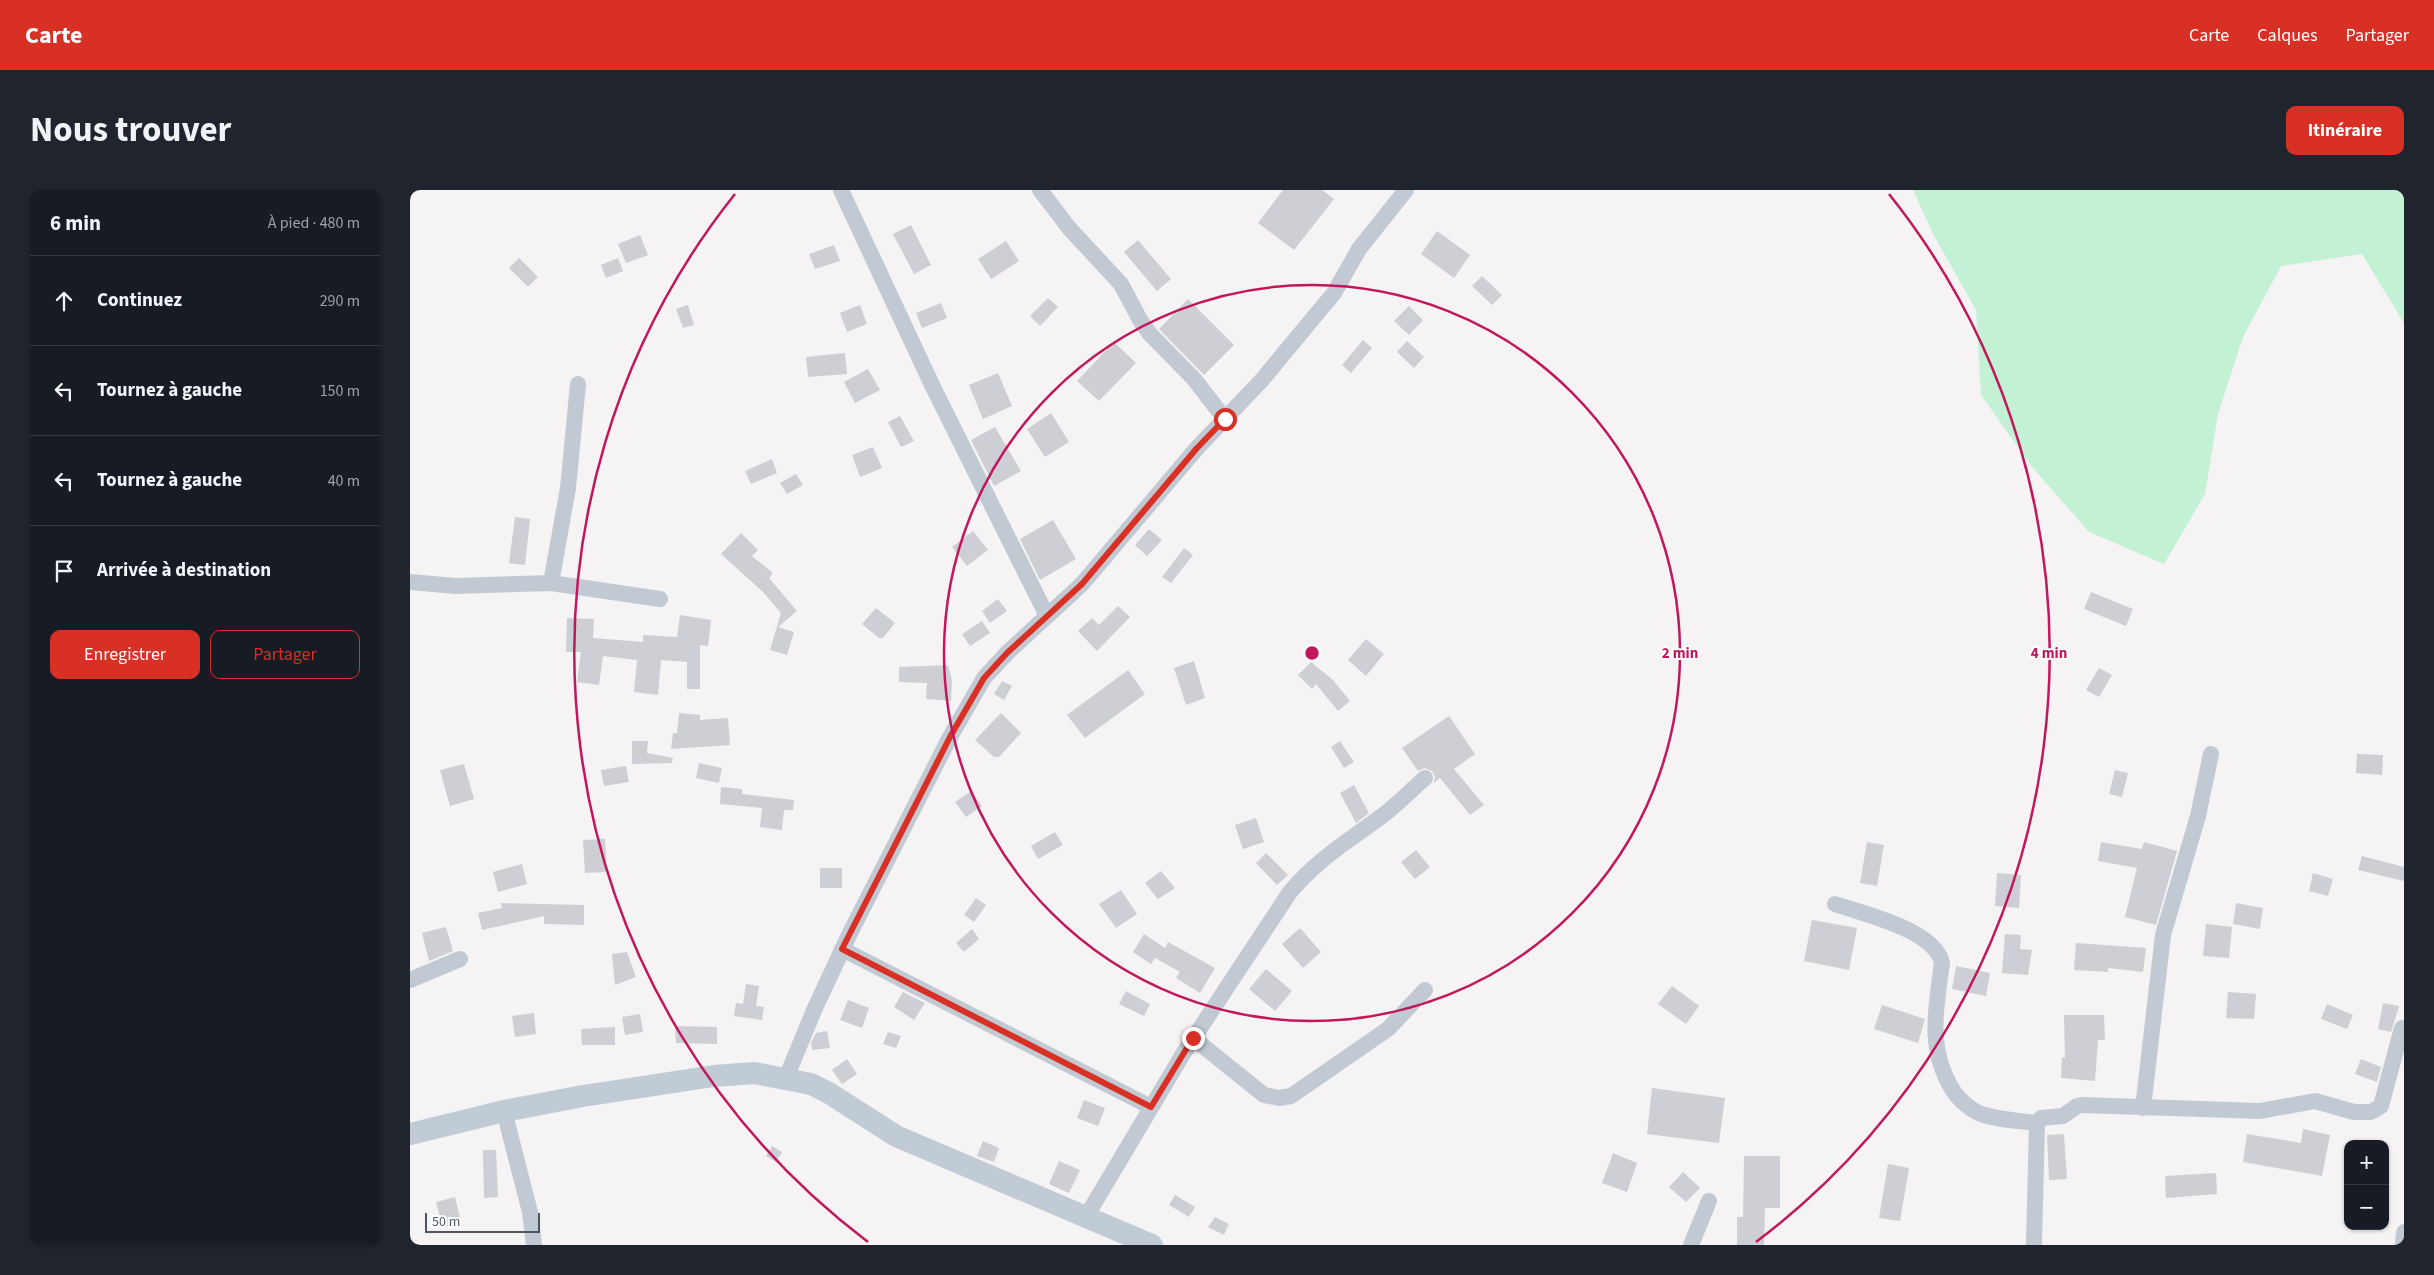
<!DOCTYPE html>
<html lang="fr">
<meta charset="utf-8">
<style>
:root{--surface:#171b24;--page:#20242c;--text:#f1f3f6;--muted:#9ea1a6;--line:#363941;--accent:#d93025}
body{margin:0;font-family:"Source Sans 3",sans-serif;background:var(--page);color:var(--text)}
.controls{position:absolute;right:15px;bottom:15px;display:grid;overflow:hidden;border-radius:10px;box-shadow:0 1px 4px #0004}
.controls button{width:45px;height:45px;display:grid;place-items:center;padding:0;border:0;border-bottom:1px solid var(--line);background:var(--surface);color:var(--text);font:25px sans-serif}
.scale{position:absolute;left:15px;bottom:12px;width:115px;box-sizing:border-box;padding-left:5px;border:2px solid #4a5661;border-top:0;font-size:14px;line-height:18px;white-space:nowrap;color:#4a5661;-webkit-text-stroke:4px #fff;paint-order:stroke}
.stop{position:absolute;width:15px;height:15px;margin:-11px;border:4px solid #d93025;border-radius:50%;background:#fff}
.stop.end{background:#d93025;border-color:#fff;box-shadow:0 1px 5px #0008}
.list{margin:0;padding:0;list-style:none}
h2{display:flex;justify-content:space-between;align-items:center;height:65px;margin:0;padding:0 20px;font-size:21px}
h2 small{font-size:16px;font-weight:400;color:var(--muted)}
.list li{display:grid;grid-template-columns:32px 1fr auto;gap:15px;align-items:center;box-sizing:border-box;height:90px;padding:0 20px;border-top:1px solid var(--line)}
.list b{display:block;font-size:19px;white-space:nowrap}
.list em{font-size:16px;font-style:normal;color:var(--muted)}
.actions{display:flex;gap:10px;padding:15px 20px}
.actions a{flex:1;padding:11px 0;border:1px solid var(--accent);border-radius:10px;text-align:center;font-size:18px;color:var(--accent)}
.actions .main{background:var(--accent);color:#fff}
.icon{flex:none;width:28px;height:28px;fill:none;stroke:currentColor;stroke-width:2;stroke-linecap:round;stroke-linejoin:round}
.map{position:relative;flex:none;width:1994px;height:1055px;overflow:hidden;border-radius:10px}
header{display:flex;align-items:center;gap:30px;box-sizing:border-box;height:70px;padding:0 25px;background:var(--accent);color:#fff}
header strong{font-size:24px}
nav{display:flex;gap:28px;margin-inline-start:auto;font-size:18px}
.intro{display:flex;align-items:center;justify-content:space-between;box-sizing:border-box;height:120px;padding:0 30px}
h1{margin:0;font-size:35px}
.button{padding:12px 22px;border-radius:10px;background:var(--accent);color:#fff;font-size:18px;font-weight:700}
main{display:flex;gap:30px;padding:0 30px}
aside{flex:1;background:var(--surface);border-radius:10px;box-shadow:0 1px 4px #0004}
.map>svg:first-child{display:block}
.green{fill:#c3f1d5}
.building{fill:#cdcfd5}
.lines{fill:none;stroke-linecap:round;stroke-linejoin:round}
.minor{stroke:#c1cad2;stroke-width:16}
.secondary{stroke:#c1cbd6;stroke-width:22}
.route{stroke:#d93025;stroke-width:6}
.ring{fill:none;stroke:#c2185b;stroke-width:2.5}
.centre{fill:#c2185b;stroke:#fff;stroke-width:2.5}
.ring-label{font-size:15px;text-anchor:middle;font-weight:bold;fill:#c2185b;stroke:#fff;stroke-width:4;stroke-linejoin:round;paint-order:stroke}
</style>
<header>
<strong>Carte</strong>
<nav><a>Carte</a><a>Calques</a><a>Partager</a></nav>
</header>
<div class="intro"><h1>Nous trouver</h1><a class="button">Itinéraire</a></div>
<main>
<aside>
<h2>6 min<small>À pied · 480 m</small></h2>
<ul class="list">
<li><svg class="icon" aria-label="ahead" viewBox="0 0 24 24"><path d="M12 20V5M6 11l6-6 6 6"/></svg><div><b>Continuez</b></div><em>290 m</em></li>
<li><svg class="icon" aria-label="left" viewBox="0 0 24 24"><path d="M17 20v-9H6M10 6l-5 5 5 5"/></svg><div><b>Tournez à gauche</b></div><em>150 m</em></li>
<li><svg class="icon" aria-label="left" viewBox="0 0 24 24"><path d="M17 20v-9H6M10 6l-5 5 5 5"/></svg><div><b>Tournez à gauche</b></div><em>40 m</em></li>
<li><svg class="icon" aria-label="arrive" viewBox="0 0 24 24"><path d="M6 21V4h12l-3 4 3 4H6"/></svg><div><b>Arrivée à destination</b></div></li>
</ul>
<div class="actions"><a class="main">Enregistrer</a><a>Partager</a></div>
</aside>
<div class="map">
<svg width="1994" height="1055" viewBox="0 0 1994 1055">
<rect width="100%" height="100%" fill="#f5f3f3"/>
<path class="green" d="M 1503,0 L 1994,0 L 1994,133 L 1952,64 L 1871,76 L 1833,147 L 1808,224 L 1795,304 L 1754,374 L 1679,342 L 1623,278 L 1571,205 L 1566,120 L 1523,44 Z"/>
<path class="building" d="M 873,0 L 912,0 L 924,9 L 884,60 L 848,33 Z
M 501,35 L 521,75 L 504,84 L 483,44 Z
M 1027,41 L 1060,65 L 1044,88 L 1011,64 Z
M 230,45 L 238,65 L 216,73 L 208,54 Z
M 728,50 L 761,89 L 747,101 L 714,62 Z
M 596,51 L 609,71 L 581,89 L 568,69 Z
M 424,55 L 430,71 L 405,79 L 399,64 Z
M 109,68 L 128,87 L 118,97 L 99,78 Z
M 208,68 L 213,81 L 196,88 L 191,75 Z
M 1072,86 L 1092,105 L 1082,115 L 1062,96 Z
M 638,108 L 648,117 L 630,136 L 620,126 Z
M 778,109 L 824,155 L 794,185 L 749,139 Z
M 531,113 L 537,128 L 512,138 L 506,123 Z
M 278,115 L 284,135 L 273,138 L 266,119 Z
M 450,115 L 457,134 L 437,142 L 430,123 Z
M 999,116 L 1013,130 L 999,145 L 984,131 Z
M 953,150 L 962,158 L 941,183 L 932,175 Z
M 997,151 L 1014,167 L 1004,178 L 987,162 Z
M 704,152 L 726,173 L 689,211 L 667,191 Z
M 435,163 L 437,184 L 398,187 L 396,167 Z
M 458,179 L 470,200 L 445,213 L 434,192 Z
M 588,183 L 602,216 L 573,229 L 559,195 Z
M 641,223 L 659,252 L 635,267 L 617,239 Z
M 490,226 L 504,251 L 491,257 L 478,232 Z
M 585,237 L 611,281 L 584,296 L 561,250 Z
M 463,257 L 472,278 L 450,287 L 442,265 Z
M 362,269 L 367,283 L 341,294 L 335,281 Z
M 386,284 L 393,295 L 377,304 L 370,293 Z
M 105,327 L 120,329 L 115,375 L 99,373 Z
M 643,330 L 666,369 L 630,390 L 610,349 Z
M 739,339 L 752,350 L 737,366 L 725,355 Z
M 563,341 L 578,360 L 557,376 L 542,357 Z
M 331,343 L 348,360 L 342,366 L 363,383 L 359,388 L 387,421 L 368,437 L 384,442 L 377,465 L 360,460 L 371,423 L 353,402 L 311,364 Z
M 774,358 L 783,365 L 761,393 L 752,387 Z
M 1681,402 L 1723,419 L 1716,436 L 1674,419 Z
M 588,409 L 597,421 L 580,433 L 572,421 Z
M 708,416 L 720,427 L 687,461 L 668,441 L 682,428 L 689,435 Z
M 466,418 L 485,433 L 473,448 L 469,448 L 452,434 Z
M 270,425 L 301,430 L 298,456 L 290,455 L 290,499 L 277,499 L 277,472 L 251,470 L 248,505 L 224,502 L 227,470 L 193,466 L 189,495 L 167,492 L 171,462 L 156,462 L 157,428 L 184,429 L 183,448 L 233,452 L 233,445 L 267,447 Z
M 572,431 L 580,443 L 560,456 L 552,444 Z
M 956,449 L 974,464 L 956,486 L 938,470 Z
M 784,471 L 795,508 L 776,515 L 764,478 Z
M 901,472 L 923,490 L 940,511 L 928,521 L 906,494 L 902,499 L 888,485 Z
M 538,475 L 542,490 L 541,511 L 516,509 L 517,493 L 489,492 L 489,477 Z
M 1689,478 L 1702,485 L 1689,507 L 1676,500 Z
M 718,480 L 735,504 L 675,548 L 657,525 Z
M 592,491 L 602,496 L 594,510 L 584,504 Z
M 269,523 L 290,525 L 290,530 L 318,528 L 320,555 L 261,559 L 263,543 L 267,543 Z
M 591,523 L 611,543 L 589,567 L 584,567 L 565,550 Z
M 1039,526 L 1065,564 L 1044,579 L 1074,615 L 1060,625 L 1030,588 L 1024,593 L 1025,587 L 1022,581 L 1014,578 L 1008,581 L 992,558 Z
M 222,551 L 238,551 L 237,563 L 263,568 L 262,573 L 222,574 Z
M 930,551 L 944,572 L 934,578 L 921,557 Z
M 1947,564 L 1973,565 L 1972,585 L 1946,583 Z
M 289,573 L 312,578 L 309,593 L 286,588 Z
M 54,574 L 64,609 L 40,616 L 30,580 Z
M 216,576 L 219,592 L 194,596 L 191,580 Z
M 1705,580 L 1718,583 L 1712,607 L 1699,604 Z
M 944,595 L 959,623 L 946,633 L 930,603 Z
M 311,597 L 332,599 L 332,604 L 384,610 L 383,620 L 374,620 L 372,640 L 350,637 L 352,618 L 310,614 Z
M 561,601 L 572,616 L 556,627 L 545,612 Z
M 846,628 L 854,652 L 833,659 L 825,635 Z
M 645,642 L 653,655 L 628,669 L 621,656 Z
M 195,649 L 197,682 L 175,683 L 173,650 Z
M 1457,652 L 1474,655 L 1467,696 L 1450,693 Z
M 1691,652 L 1732,659 L 1734,652 L 1767,661 L 1746,735 L 1715,727 L 1727,678 L 1688,671 Z
M 1006,660 L 1020,677 L 1005,689 L 991,672 Z
M 856,663 L 878,685 L 867,695 L 846,673 Z
M 1952,666 L 1994,677 L 1994,691 L 1948,680 Z
M 112,674 L 117,694 L 88,702 L 83,682 Z
M 410,678 L 432,678 L 432,698 L 410,698 Z
M 751,681 L 765,698 L 748,709 L 735,693 Z
M 1587,683 L 1611,685 L 1609,718 L 1585,716 Z
M 1903,683 L 1923,689 L 1918,706 L 1899,701 Z
M 711,700 L 727,724 L 706,738 L 689,714 Z
M 566,708 L 576,715 L 564,732 L 554,725 Z
M 91,713 L 174,715 L 174,735 L 134,734 L 134,726 L 72,740 L 68,723 L 92,718 Z
M 1826,713 L 1853,718 L 1850,739 L 1823,734 Z
M 1402,730 L 1447,738 L 1439,780 L 1394,771 Z
M 1796,734 L 1822,737 L 1819,768 L 1793,766 Z
M 36,737 L 43,761 L 19,771 L 12,743 Z
M 890,738 L 911,762 L 893,778 L 872,754 Z
M 562,739 L 569,749 L 554,762 L 546,753 Z
M 734,744 L 755,758 L 758,752 L 805,778 L 790,803 L 766,788 L 770,782 L 745,768 L 741,774 L 723,762 Z
M 1595,744 L 1611,745 L 1610,759 L 1622,760 L 1618,785 L 1592,783 Z
M 1666,753 L 1736,758 L 1733,782 L 1698,778 L 1698,782 L 1664,780 Z
M 217,762 L 226,787 L 205,795 L 202,764 Z
M 1546,776 L 1580,783 L 1576,806 L 1542,799 Z
M 856,779 L 882,801 L 865,821 L 839,799 Z
M 336,794 L 349,796 L 346,816 L 354,817 L 352,830 L 324,826 L 326,813 L 333,814 Z
M 1262,796 L 1289,816 L 1276,834 L 1248,814 Z
M 716,801 L 740,814 L 734,826 L 709,814 Z
M 493,802 L 515,813 L 504,830 L 484,817 Z
M 1818,802 L 1846,804 L 1844,829 L 1816,828 Z
M 438,810 L 459,818 L 452,838 L 430,830 Z
M 1973,813 L 1989,816 L 1981,842 L 1968,839 Z
M 1917,814 L 1943,825 L 1937,839 L 1911,829 Z
M 1472,815 L 1515,829 L 1508,853 L 1464,839 Z
M 124,823 L 126,844 L 105,847 L 102,826 Z
M 230,824 L 233,842 L 215,845 L 212,827 Z
M 1654,825 L 1694,825 L 1695,850 L 1688,850 L 1685,891 L 1651,888 L 1652,867 L 1655,868 Z
M 265,836 L 307,837 L 307,854 L 266,853 Z
M 205,837 L 205,855 L 172,855 L 171,839 Z
M 417,841 L 420,858 L 402,860 L 401,853 L 406,843 Z
M 478,842 L 491,846 L 486,858 L 473,854 Z
M 437,869 L 447,884 L 432,894 L 422,880 Z
M 1951,869 L 1971,877 L 1967,892 L 1945,884 Z
M 1242,898 L 1315,908 L 1309,953 L 1237,944 Z
M 674,910 L 695,918 L 688,936 L 667,928 Z
M 1893,939 L 1920,945 L 1912,986 L 1833,972 L 1837,944 L 1891,953 Z
M 1654,944 L 1657,989 L 1639,990 L 1637,945 Z
M 573,951 L 589,958 L 584,972 L 567,966 Z
M 362,956 L 372,962 L 366,972 L 356,966 Z
M 73,960 L 86,960 L 88,1007 L 74,1008 Z
M 1203,963 L 1227,973 L 1217,1002 L 1192,993 Z
M 1334,966 L 1370,966 L 1370,1018 L 1355,1018 L 1354,1055 L 1327,1055 L 1327,1027 L 1333,1027 Z
M 649,971 L 670,980 L 659,1003 L 639,994 Z
M 1478,974 L 1499,978 L 1490,1031 L 1469,1028 Z
M 1273,982 L 1290,998 L 1276,1012 L 1259,997 Z
M 1806,983 L 1807,1004 L 1756,1008 L 1755,986 Z
M 765,1005 L 785,1017 L 779,1027 L 759,1015 Z
M 45,1007 L 51,1032 L 32,1037 L 26,1012 Z
M 805,1027 L 819,1034 L 814,1045 L 798,1037 Z"/>
<g class="lines">
<path class="minor" d="M 431,0 L 523,197 L 637,426
M 630,0 L 659,38 L 711,94 L 730,130 L 740,144 L 784,189 L 815,229
M 0,392 L 45,396 L 141,393 L 250,409
M 141,393 L 158,298 L 168,194
M 1425,714 C 1454,724 1525,740 1532,773 C 1526,819 1517,857 1542,899 C 1549,910 1561,921 1574,925 C 1591,930 1609,931 1627,933
M 432,759 L 741,917
M 0,790 L 50,769
M 783,848 L 854,905 L 869,908 L 881,906 L 978,839 L 1015,800
M 376,888 L 405,818 L 440,743 L 540,547 L 574,488 L 597,463 L 672,394 L 787,258 L 851,191 L 924,103 L 949,59 L 996,0
M 1733,918 L 1753,745 L 1788,626 L 1801,564
M 94,921 L 120,1022 L 124,1055
M 676,1027 L 773,864 L 880,702 C 908,669 938,651 972,626 C 987,615 1001,600 1015,588
M 1281,1055 L 1299,1011
M 1624,1055 L 1627,933 L 1631,928 L 1653,926 L 1667,916 L 1672,915 L 1850,921 L 1905,911 L 1944,922 L 1961,922 L 1971,916 L 1992,838
M 1993,1055 L 1994,1042"/>
<path class="secondary" d="M 0,944 L 94,921 L 173,906 L 304,886 L 344,883 L 401,894 L 419,903 L 486,946 L 742,1055"/>
</g>
<g class="lines">
<path class="route" d="M 783,848 L 741,917 L 432,759 L 540,547 L 574,488 L 597,463 L 672,394 L 787,258 L 815,229"/>
</g>
<g class="ring">
<circle cx="902" cy="463" r="368"/>
<path d="M458 1052A737 737 0 0 1 325 4M1479 4A737 737 0 0 1 1346 1052"/>
</g>
<circle cx="902" cy="463" r="8" class="centre"/>
<g class="ring-label">
<text x="1270" y="468">2 min</text>
<text x="1639" y="468">4 min</text>
</g>
</svg>
<div class="controls">
<button>+</button>
<button>−</button>
</div>
<div class="scale">50 m</div>
<div class="stop" style="left:815px;top:229px"></div>
<div class="stop end" style="left:783px;top:848px"></div>
</div>
</main>
